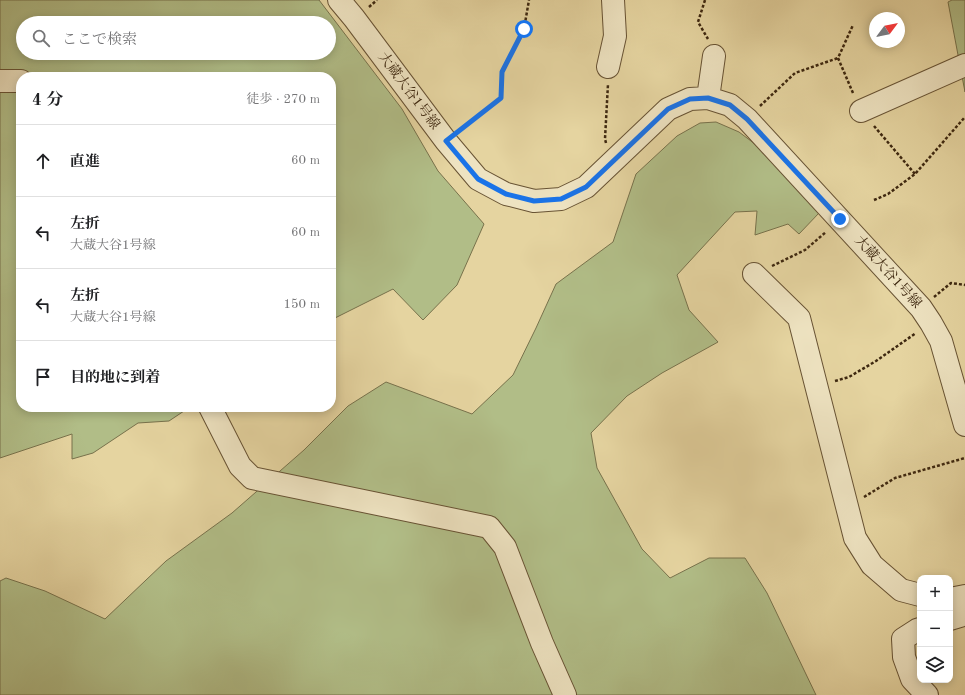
<!DOCTYPE html>
<html lang="ja">
<meta charset="utf-8">
<style>
:root{--surface:#fff;--page:#f2f2f2;--text:#202124;--muted:#757577;--line:#e0e0e0}
body{margin:0;font-family:"Old Standard TT","Noto Serif JP",serif;background:var(--page);color:var(--text)}
.controls{position:absolute;right:12px;bottom:12px;display:grid;overflow:hidden;border-radius:8px;box-shadow:0 2px 10px #0003}
.controls button{width:36px;height:36px;display:grid;place-items:center;padding:0;border:0;border-bottom:1px solid var(--line);background:var(--surface);color:var(--text);font:20px sans-serif}
.compass{position:absolute;left:869px;top:12px;width:36px;height:36px;border-radius:50%;background:var(--surface);box-shadow:0 2px 10px #0003;rotate:58deg}
.stop{position:absolute;width:12px;height:12px;margin:-9px;border:3px solid #1a73e8;border-radius:50%;background:#fff}
.stop.end{background:#1a73e8;border-color:#fff;box-shadow:0 1px 4px #0008}
.list{margin:0;padding:0;list-style:none}
h2{display:flex;justify-content:space-between;align-items:center;height:52px;margin:0;padding:0 16px;font-size:17px}
h2 small{font-size:13px;font-weight:400;color:var(--muted)}
.list li{display:grid;grid-template-columns:26px 1fr auto;gap:12px;align-items:center;box-sizing:border-box;height:72px;padding:0 16px;border-top:1px solid var(--line)}
.list b{display:block;font-size:15px;white-space:nowrap}
.list p{margin:0;font-size:13px;white-space:nowrap;color:var(--muted)}
.list em{font-size:13px;font-style:normal;color:var(--muted)}
.icon{flex:none;width:22px;height:22px;fill:none;stroke:currentColor;stroke-width:2;stroke-linecap:round;stroke-linejoin:round}
.map{position:relative;flex:none;width:965px;height:695px;overflow:hidden}
.search{position:absolute;background:var(--surface);box-shadow:0 2px 10px #0003;left:16px;top:16px;width:320px;height:44px;display:flex;align-items:center;gap:10px;box-sizing:border-box;padding:0 14px;border-radius:22px;color:var(--muted);font-size:15px}
.panel{position:absolute;background:var(--surface);box-shadow:0 2px 10px #0003;left:16px;top:72px;width:320px;height:340px;border-radius:16px}
.map>svg:first-child{display:block}
.green{fill:#b1bd87;stroke:#78724c;fill-rule:evenodd}
.lines{fill:none;stroke-linecap:round;stroke-linejoin:round}
.minor-casing{stroke:#685334;stroke-width:24}
.path{stroke:#3e2810;stroke-width:2.5;stroke-dasharray:3 2;stroke-linecap:butt}
.minor{stroke:#eee3c1;stroke-width:22}
.route{stroke:#1a73e8;stroke-width:5}
.labels{text-anchor:middle;dominant-baseline:central;stroke-width:4;stroke-linejoin:round;paint-order:stroke}
.street-label{font-size:14px;fill:#3e2810;stroke:#eee3c1}
</style>
<div class="map">
<svg width="965" height="695" viewBox="0 0 965 695">
<rect width="100%" height="100%" fill="#e5d4a0"/>
<filter id="stains"><feTurbulence type="fractalNoise" baseFrequency=".005" numOctaves="4"/><feColorMatrix values="0 0 0 0 .2 0 0 0 0 .09 0 0 0 0 .02 0 0 0 .5 -.17"/></filter>
<radialGradient id="worn" r=".72"><stop offset=".6" stop-color="#630" stop-opacity="0"/><stop offset="1" stop-color="#630" stop-opacity=".3"/></radialGradient>
<path class="green" d="M 0,0 L 319,0 L 402,109 L 438,171 L 484,224 L 457,285 L 423,320 L 393,289 L 331,320 L 331,77 L 21,77 L 21,407 L 190,407 L 169,421 L 138,423 L 93,453 L 72,459 L 72,434 L 0,458 ZM 23,23 L 329,23 L 329,53 L 23,53 Z
M 952,0 L 965,0 L 965,92 L 948,2 Z
M 716,122 L 739,132 L 771,156 L 819,213 L 799,234 L 788,224 L 755,235 L 757,211 L 735,212 L 677,275 L 689,310 L 718,342 L 662,373 L 627,396 L 591,433 L 597,468 L 642,549 L 670,578 L 709,558 L 745,558 L 767,593 L 816,695 L 0,695 L 0,581 L 6,578 L 45,591 L 105,619 L 166,561 L 232,513 L 304,450 L 348,406 L 386,382 L 472,414 L 513,375 L 536,328 L 556,284 L 613,242 L 636,174 L 677,136 L 700,123 Z"/>
<g class="lines">
<defs>
<path id="minor" d="M 339,0 L 354,18 L 446,141 L 478,179 L 506,194 L 534,201 L 561,199 L 586,187 L 668,109 L 690,99 L 708,98 L 730,105 L 747,119 L 921,308 L 931,323 L 941,341 L 965,425
M 608,67 L 615,36 L 613,0
M 0,81 L 21,81
M 708,98 L 714,56
M 861,111 L 965,65
M 754,274 L 799,318 L 855,538 L 872,565 L 901,590 L 920,595
M 210,407 L 240,466 L 252,478 L 489,527 L 505,547 L 542,643 L 565,695
M 950,599 L 965,596
M 950,619 L 960,616 L 965,613
M 920,629 L 917,630 L 903,639 L 904,657 L 912,679 L 927,695"/>
</defs>
<use href="#minor" class="minor-casing"/>
<path class="path" d="M 705,0 L 698,22 L 708,39
M 369,7 L 377,0
M 853,93 L 838,58 L 853,25
M 760,106 L 795,73 L 838,58
M 874,126 L 915,174
M 460,130 L 501,98 L 502,72 L 524,29 L 529,0
M 606,143 L 605,139 L 608,84
M 874,200 L 888,194 L 915,174 L 965,117
M 772,266 L 805,250 L 826,232
M 934,297 L 951,283 L 965,285
M 835,381 L 849,377 L 876,361 L 916,333
M 864,497 L 895,478 L 965,458"/>
<use href="#minor" class="minor"/>
</g>
<g class="lines">
<path class="route" d="M 524,29 L 502,72 L 501,98 L 446,141 L 478,179 L 506,194 L 534,201 L 561,199 L 586,187 L 668,109 L 690,99 L 708,98 L 730,105 L 747,119 L 840,219"/>
</g>
<g class="labels">
<g class="street-label">
<text transform="translate(409 91) rotate(53)">大蔵大谷1号線</text>
<text transform="translate(888 272) rotate(48)">大蔵大谷1号線</text>
</g>
</g>
<rect width="100%" height="100%" filter="url(#stains)"/>
<rect width="100%" height="100%" fill="url(#worn)"/>
</svg>
<div class="controls">
<button>+</button>
<button>−</button>
<button><svg class="icon" aria-label="layers" viewBox="0 0 24 24"><path d="M12 4l9 5-9 5-9-5zM3 14l9 5 9-5"/></svg></button>
</div>
<svg class="compass" viewBox="-18 -18 36 36"><path d="M0-13l5 13h-10z" fill="#e53935"/><path d="M0 13l5-13h-10z" fill="#757577"/></svg>
<div class="stop" style="left:524px;top:29px"></div>
<div class="stop end" style="left:840px;top:219px"></div>
<div class="search"><svg class="icon" aria-label="search" viewBox="0 0 24 24"><circle cx="10" cy="10" r="6"/><path d="M15 15l6 6"/></svg>ここで検索</div>
<section class="panel">
<h2>4 分<small>徒歩 · 270 m</small></h2>
<ul class="list">
<li><svg class="icon" aria-label="ahead" viewBox="0 0 24 24"><path d="M12 20V5M6 11l6-6 6 6"/></svg><div><b>直進</b></div><em>60 m</em></li>
<li><svg class="icon" aria-label="left" viewBox="0 0 24 24"><path d="M17 20v-9H6M10 6l-5 5 5 5"/></svg><div><b>左折</b><p>大蔵大谷1号線</p></div><em>60 m</em></li>
<li><svg class="icon" aria-label="left" viewBox="0 0 24 24"><path d="M17 20v-9H6M10 6l-5 5 5 5"/></svg><div><b>左折</b><p>大蔵大谷1号線</p></div><em>150 m</em></li>
<li><svg class="icon" aria-label="arrive" viewBox="0 0 24 24"><path d="M6 21V4h12l-3 4 3 4H6"/></svg><div><b>目的地に到着</b></div></li>
</ul>
</section>
</div>
